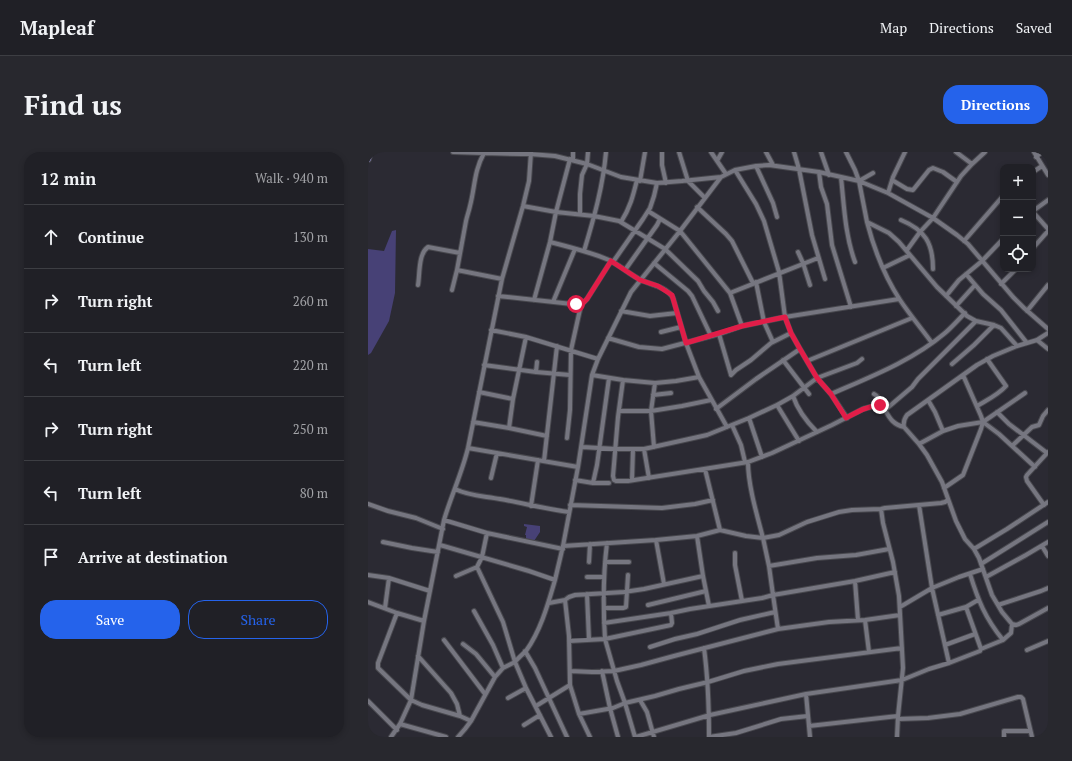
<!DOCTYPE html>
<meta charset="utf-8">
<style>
:root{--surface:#202026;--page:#28282e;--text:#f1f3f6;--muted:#a2a3a7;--line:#3d3e43;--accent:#2563eb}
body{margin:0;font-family:"PT Serif",serif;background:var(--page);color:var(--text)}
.controls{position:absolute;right:12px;top:12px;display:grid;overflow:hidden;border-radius:8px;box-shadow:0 2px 6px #0003}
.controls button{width:36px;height:36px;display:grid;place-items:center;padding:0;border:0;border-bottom:1px solid var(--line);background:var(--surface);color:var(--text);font:20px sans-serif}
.stop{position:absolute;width:12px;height:12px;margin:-9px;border:3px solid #e11d48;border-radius:50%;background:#fff}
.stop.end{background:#e11d48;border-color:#fff;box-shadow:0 1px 4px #0008}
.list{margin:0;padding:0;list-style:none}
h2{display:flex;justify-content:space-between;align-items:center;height:52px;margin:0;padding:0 16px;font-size:17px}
h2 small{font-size:13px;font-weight:400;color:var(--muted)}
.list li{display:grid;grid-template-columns:26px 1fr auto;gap:12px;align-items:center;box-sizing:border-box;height:64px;padding:0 16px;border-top:1px solid var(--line)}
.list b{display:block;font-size:15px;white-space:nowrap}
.list em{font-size:13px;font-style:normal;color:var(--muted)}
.actions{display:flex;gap:8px;padding:12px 16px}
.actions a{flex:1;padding:9px 0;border:1px solid var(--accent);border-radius:16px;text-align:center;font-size:14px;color:var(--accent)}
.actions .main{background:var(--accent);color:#fff}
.icon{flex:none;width:22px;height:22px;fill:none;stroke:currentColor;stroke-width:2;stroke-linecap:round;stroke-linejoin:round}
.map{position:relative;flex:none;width:680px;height:585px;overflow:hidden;border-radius:16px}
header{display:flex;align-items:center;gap:24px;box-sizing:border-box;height:56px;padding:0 20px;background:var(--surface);border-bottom:1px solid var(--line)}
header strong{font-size:19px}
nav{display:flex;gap:22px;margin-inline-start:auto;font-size:14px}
.intro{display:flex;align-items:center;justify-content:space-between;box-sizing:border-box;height:96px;padding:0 24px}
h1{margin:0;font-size:28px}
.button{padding:10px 18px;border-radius:16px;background:var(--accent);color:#fff;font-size:14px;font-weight:700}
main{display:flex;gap:24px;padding:0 24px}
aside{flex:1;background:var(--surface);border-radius:16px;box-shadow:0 2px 6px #0003}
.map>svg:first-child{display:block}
.green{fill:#474176}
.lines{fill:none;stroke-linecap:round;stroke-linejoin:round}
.minor-casing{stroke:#48484e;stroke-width:6}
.highway-casing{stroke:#48484e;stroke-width:8}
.minor{stroke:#767680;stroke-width:4}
.highway{stroke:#9e98e1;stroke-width:6}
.route{stroke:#e11d48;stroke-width:5}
</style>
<header>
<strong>Mapleaf</strong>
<nav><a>Map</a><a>Directions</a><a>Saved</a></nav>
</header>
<div class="intro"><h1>Find us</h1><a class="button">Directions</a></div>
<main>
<aside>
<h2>12 min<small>Walk · 940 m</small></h2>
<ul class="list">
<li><svg class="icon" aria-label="ahead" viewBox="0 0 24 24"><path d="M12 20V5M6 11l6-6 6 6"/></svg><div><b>Continue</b></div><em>130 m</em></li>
<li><svg class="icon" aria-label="right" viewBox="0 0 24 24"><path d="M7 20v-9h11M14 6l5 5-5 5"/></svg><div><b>Turn right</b></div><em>260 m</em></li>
<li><svg class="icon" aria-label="left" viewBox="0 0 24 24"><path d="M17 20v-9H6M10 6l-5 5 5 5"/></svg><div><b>Turn left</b></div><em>220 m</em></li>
<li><svg class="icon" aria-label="right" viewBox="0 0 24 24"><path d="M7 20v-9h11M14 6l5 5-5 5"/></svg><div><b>Turn right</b></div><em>250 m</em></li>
<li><svg class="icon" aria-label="left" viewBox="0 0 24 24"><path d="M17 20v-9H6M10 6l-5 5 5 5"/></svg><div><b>Turn left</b></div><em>80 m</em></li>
<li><svg class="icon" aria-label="arrive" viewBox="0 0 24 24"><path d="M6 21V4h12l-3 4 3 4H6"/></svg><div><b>Arrive at destination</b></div></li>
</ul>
<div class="actions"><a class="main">Save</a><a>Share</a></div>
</aside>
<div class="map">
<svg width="680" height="585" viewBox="0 0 680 585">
<rect width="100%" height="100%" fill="#2b2a33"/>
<path class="green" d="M 28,78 L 27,141 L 21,169 L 3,201 L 0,203 L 0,97 L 16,99 L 24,79 Z
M 156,372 L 172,374 L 172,380 L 166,389 L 158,388 L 158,383 L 157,383 L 159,375 L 156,374 Z"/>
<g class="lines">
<defs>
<path id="minor" d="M 85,0 L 116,1
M 294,0 L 294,13 L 298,31
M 311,0 L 320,29 L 336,45
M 343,0 L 358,22
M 398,0 L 405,13
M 426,0 L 431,17 L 444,83 L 457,127
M 453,0 L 461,23
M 478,0 L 487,18 L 491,29
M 588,0 L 604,12
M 617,0 L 604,12 L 593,24 L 565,66 L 520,41 L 491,29 L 499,70 L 521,81 L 531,90 L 569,135 L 599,164 L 608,169 L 626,173 L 633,176 L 649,194
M 666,0 L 680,23
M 668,5 L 674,0
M 205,8 L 205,0
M 349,9 L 354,0
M 388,14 L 405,51 L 409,65
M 367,18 L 388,52 L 396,69 L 411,120 L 417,165 L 423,181 L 432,197 L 449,226 L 463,242
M 451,20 L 453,35 L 459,52 L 464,93 L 483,155
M 665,20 L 674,14
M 473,25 C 476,53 477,83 487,110
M 524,28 L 539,37 L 545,38 L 561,18 L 565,16 L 575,20 L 589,30
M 272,29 L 277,0
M 520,41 L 525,25 L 537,0
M 155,54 L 188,60 L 226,64 L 251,69 L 297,97 L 330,129 L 336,139 L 345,150 L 350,159
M 329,55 L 358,82 L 364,89 L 385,131
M 280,59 L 312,79 L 362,141 L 374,174
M 665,59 L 680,48
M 665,60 L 680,77
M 212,62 L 212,42 L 214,23 L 219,12 L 220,0
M 533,68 C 557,78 565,91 565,117
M 253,70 C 262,56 265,44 269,28
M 499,70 C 506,97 517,125 532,148 C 542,163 553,176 564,191
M 596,89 L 635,44
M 182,90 C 202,95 222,100 241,108 C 253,114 262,123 273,128 C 284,133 299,135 305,146 L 318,191 L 331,225 L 359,275
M 665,96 L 680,79
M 539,98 L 552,80 L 565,66 L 589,83 L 600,92 L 645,145 L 656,156 L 680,177
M 216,99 C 226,66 235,34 238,0
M 430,100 L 435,111 L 442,133
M 245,110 L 275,67 L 282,56 L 286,44 L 289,31
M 286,111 L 320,139 L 324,144 L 343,184
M 515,116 L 542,103
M 257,118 L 289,73 L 292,67
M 598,122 L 615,142 L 633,158 L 659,191
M 134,127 L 155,54 L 161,29 L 163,0
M 388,130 L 396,170 L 405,190
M 633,132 L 648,117
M 50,133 C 52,122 50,102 60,95 L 92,101
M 84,138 L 89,118
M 362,141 L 450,106
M 130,144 L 213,153
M 578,144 L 591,128 L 614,109 L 635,87
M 166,148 L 182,90 L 188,60 L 202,7
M 185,150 L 207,97
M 588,154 L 607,133
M 253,159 L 282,164 L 309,161
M 659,159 L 680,133
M 123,178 L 158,185 L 145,247 L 141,276
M 293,180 L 313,175
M 680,181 L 669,188 L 649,194 L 625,204 L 609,213 L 539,263 C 536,267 535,270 536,275 L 551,292 L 559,303 L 574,330 L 588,369 L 597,387 L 606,397 L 611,406 L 624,443 L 634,460 L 644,472 L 648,473 L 651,472 L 680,456
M 351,182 L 363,223
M 158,185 L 230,207
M 240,186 L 271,195 L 294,197 L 351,182 L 374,174 L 417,165 L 531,147
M 669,188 L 680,197
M 415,208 L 441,242
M 439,209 L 544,166
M 584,212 L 606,193 L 626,173
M 116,213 L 168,220 L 202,223
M 168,220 L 169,210
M 224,223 L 230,207 L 263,140 L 312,79 L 353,25 L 367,18 L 388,14 L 401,13 L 451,20 L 491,29 L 505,21
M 363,223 L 368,218 L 383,208 L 403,191 L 423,181
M 255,228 L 287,231 L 308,229 L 331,225
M 111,240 L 145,247
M 506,242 C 510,244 512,248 512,253
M 285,243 L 303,241
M 425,244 C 430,259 438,269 449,280
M 560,248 L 567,260 L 575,279
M 409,253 L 431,289
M 609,254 C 619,248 630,243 638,234 L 619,207
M 348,257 L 388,227 L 432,197
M 517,258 L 544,235 L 550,227 L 608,169
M 251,259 L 283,259 L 314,254 L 343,248
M 629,260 L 641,272 L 679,301
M 381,266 L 394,305
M 479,266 L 463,242 C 502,225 544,209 577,181 C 584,175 590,168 597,161
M 105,270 L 141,276 L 179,284
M 615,270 L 631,282 L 667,315
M 364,273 L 373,293 L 377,310
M 199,286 L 202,258 L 203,198 L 213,153 L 219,147 L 243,109
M 551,292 L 575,279 L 590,274 L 615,270 L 657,241
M 644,294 L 664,275 L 671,273 L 675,264 L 680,258
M 214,295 L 248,297 L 276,297 L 339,283 L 381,266 L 409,253 L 425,244 L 449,226 L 489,211 L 494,207
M 286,295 L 283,259 L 287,231
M 100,296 L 210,315 L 224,223 L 255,228 L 250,265 L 245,324 L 246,328 L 248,329 L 260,329 L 380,310 L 404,301 L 464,273 L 495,257 L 506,254 L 512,253 L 514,253 C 521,264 523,272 536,275
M 276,297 L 281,326
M 176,309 L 189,194
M 380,310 C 380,333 389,363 395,386 L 411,383 L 439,370 L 471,360 L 484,358 L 513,357 L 517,356 L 573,351 L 577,350 L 580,348
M 337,317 L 352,378
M 123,326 L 129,301
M 207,328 L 225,331 L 241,331
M 264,328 L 265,297
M 225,331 L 229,313 L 241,226
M 576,336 L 595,323 L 613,277 L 615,270 L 613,264 L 595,223
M 87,337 C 101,344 116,344 132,347 C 155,351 178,357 201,360
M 0,352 L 20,359 L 48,366 L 75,377
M 202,353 L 294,356 L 327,352 L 345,348
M 551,353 L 564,436 L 591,425 L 615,417
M 676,353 L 659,329 L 658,325 L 659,323 L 680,300
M 163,354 L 170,308
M 513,357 L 515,371 L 525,410 L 531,444 L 535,516 L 530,564 L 529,585
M 76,368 L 119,381 L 195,397
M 329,384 L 335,424 L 341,454
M 288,388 L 296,432
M 15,390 L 44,396 L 70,400
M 72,393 L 161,419 L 187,428 C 180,452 173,478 158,499 C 154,503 150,506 147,510 L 158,536 L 183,585
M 195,394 L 288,388 L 329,384 L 352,378 L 378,384 L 395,386 L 401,414 L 405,443 L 394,446 L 322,457 L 303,461 L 304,471 L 303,473 L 237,487 L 249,529 L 257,551 L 245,556 L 211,562 L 222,585
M 674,394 L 680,404
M 606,397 L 639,377 L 680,350
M 367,401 L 367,413 L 374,449
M 221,410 L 222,392
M 237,410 L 261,410
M 613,412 L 680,370
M 401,414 L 449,406 L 488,403 L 521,397
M 602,422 C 610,448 617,466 635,488
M 0,423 L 21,426 L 62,439
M 88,424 L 109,415 L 114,405 L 119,381
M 219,425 L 236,425
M 618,425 L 658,403 L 680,390
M 187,428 L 195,394 L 210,315
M 487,429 L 490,468
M 219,442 L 221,488
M 197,448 L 201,484 L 202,533 L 211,562
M 0,450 L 29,461 L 56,469
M 181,451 L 197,448 L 201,445 L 207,443 L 256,440 L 276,437 L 335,424
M 280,453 L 338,439
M 630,453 L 673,439 L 680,436
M 532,455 L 564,436 L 581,511
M 17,456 L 21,426
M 236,456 L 255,456 L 258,455 L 260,423
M 106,459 L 125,493 L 135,516
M 29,461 L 10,511 L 10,516 L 43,548 L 54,553 L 92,564 L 103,569
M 570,463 L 598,455 L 610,448
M 497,468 L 501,500
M 236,471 L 303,461
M 410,477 L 405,443 L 487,429 L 527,420
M 76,488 L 117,542
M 201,489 L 237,487 C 235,455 235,423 239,391
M 95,492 L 108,502 L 127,525
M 577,493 L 607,482
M 282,495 L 307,487 L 329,482 L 372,468 L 407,460
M 336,496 C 340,526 341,555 341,585
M 613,497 L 635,488 L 643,481 L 644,472
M 659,498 L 680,489
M 157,499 L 167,516 L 199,585
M 50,504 L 83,541 L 89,552 L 92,564
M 202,519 L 224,520 L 246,519 L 273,513 L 306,504 L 410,477 L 461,470 L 497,468 L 532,463
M 234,519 L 242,556 L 250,585
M 140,546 L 158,536
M 272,548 L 279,560 L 286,585
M 0,549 L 29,578
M 168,554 L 202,533
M 530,567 L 560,566 L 592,562 L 650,545 L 653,545 L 655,547 L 664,585
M 32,572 L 78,585
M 156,573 L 172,563
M 441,574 L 530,564
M 23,585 L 32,572 L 43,548 L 56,469 L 76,368 C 83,344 94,321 100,296 L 134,127 L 89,118 C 92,101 95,85 98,69 C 99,64 101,59 102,54 C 107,35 106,19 116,1 L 154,2 L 162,2 L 187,4 L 219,12 L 253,25 L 289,31 L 314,29 L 353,25
M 90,585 L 97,577 L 103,569 L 127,525 L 135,516 L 147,510 L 135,470 L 109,415
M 267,585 L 257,551 L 287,544 L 311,537 L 340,530 L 376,519 L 410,512 L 534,496
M 268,585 L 342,563 L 438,542
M 341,585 L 368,581 L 413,567 L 440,564
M 442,585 L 438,542 L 534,528 L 561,517 L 581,511 L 612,499 L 613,497 L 598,455
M 636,585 L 636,579 L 662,579"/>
<path id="highway" d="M 0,7 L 2,0"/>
</defs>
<use href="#minor" class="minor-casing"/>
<use href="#highway" class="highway-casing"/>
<use href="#minor" class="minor"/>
<use href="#highway" class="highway"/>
</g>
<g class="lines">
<path class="route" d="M 208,152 L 213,153 L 219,147 L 243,109 L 272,128 L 290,134 L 304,143 L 318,191 L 374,174 L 417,165 L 423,181 L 432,197 L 449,226 L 463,242 L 478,266 C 489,260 499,254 512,253"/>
</g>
</svg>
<div class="controls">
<button>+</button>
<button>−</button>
<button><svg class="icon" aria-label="locate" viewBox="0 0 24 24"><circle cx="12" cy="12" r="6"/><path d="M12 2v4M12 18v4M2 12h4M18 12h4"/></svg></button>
</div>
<div class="stop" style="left:208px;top:152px"></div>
<div class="stop end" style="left:512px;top:253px"></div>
</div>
</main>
